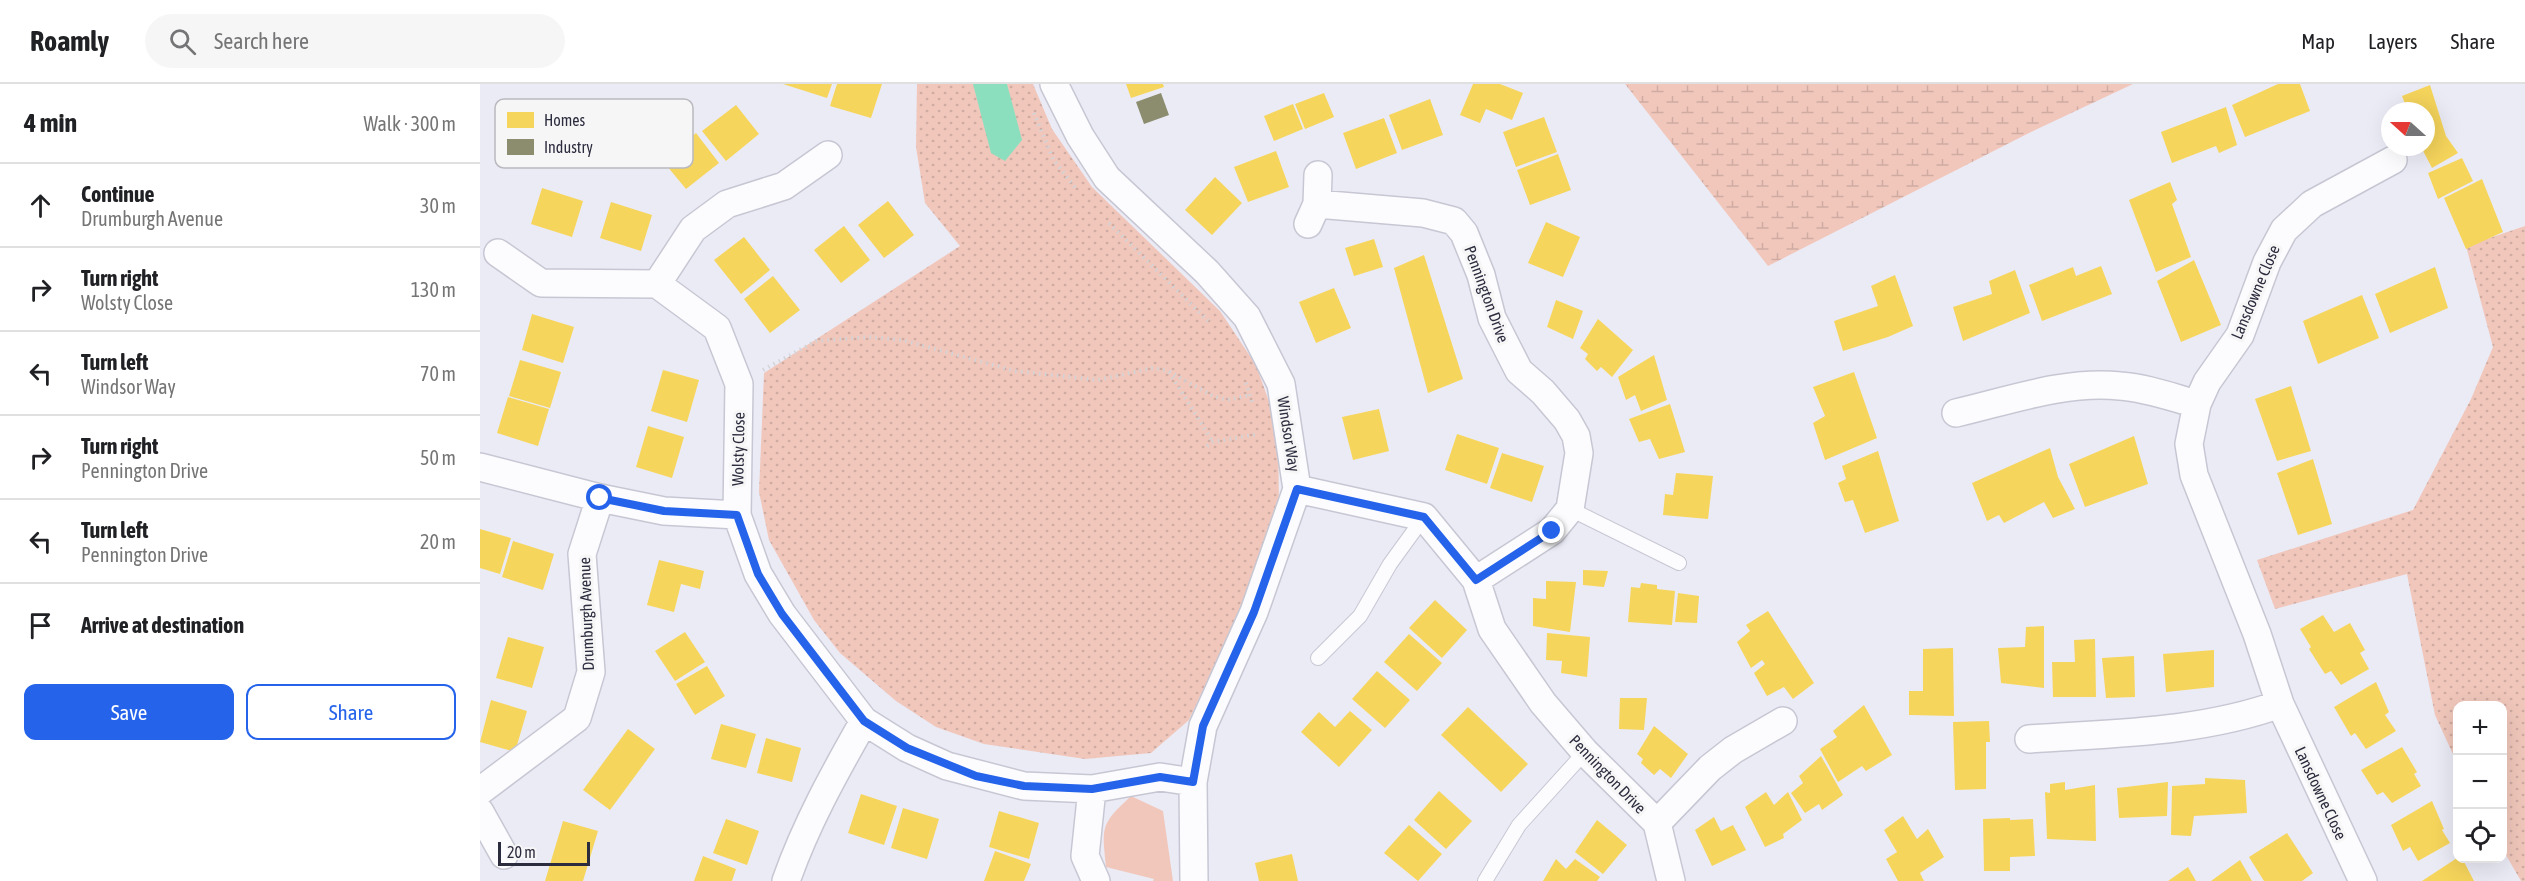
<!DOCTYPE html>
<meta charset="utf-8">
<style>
:root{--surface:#fff;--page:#f6f6f6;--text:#202124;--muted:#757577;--line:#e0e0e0;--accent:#2563eb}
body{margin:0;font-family:"Asap Condensed",sans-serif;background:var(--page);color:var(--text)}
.controls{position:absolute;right:18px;bottom:18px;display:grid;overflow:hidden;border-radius:12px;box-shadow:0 6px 24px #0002}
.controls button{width:54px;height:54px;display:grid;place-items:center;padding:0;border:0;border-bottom:2px solid var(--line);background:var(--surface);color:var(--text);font:30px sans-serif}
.compass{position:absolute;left:1901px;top:18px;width:54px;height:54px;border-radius:50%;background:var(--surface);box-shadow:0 6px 24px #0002;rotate:291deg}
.scale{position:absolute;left:18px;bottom:15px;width:92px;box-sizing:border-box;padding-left:6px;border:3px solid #2c2c3f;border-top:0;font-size:16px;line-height:21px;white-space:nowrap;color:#2c2c3f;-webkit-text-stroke:4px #f6f6f6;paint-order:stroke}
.stop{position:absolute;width:18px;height:18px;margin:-14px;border:4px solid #2563eb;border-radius:50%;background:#fff}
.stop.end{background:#2563eb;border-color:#fff;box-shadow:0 2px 6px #0008}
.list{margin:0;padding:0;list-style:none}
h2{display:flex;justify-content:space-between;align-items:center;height:78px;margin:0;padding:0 24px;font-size:26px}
h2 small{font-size:20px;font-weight:400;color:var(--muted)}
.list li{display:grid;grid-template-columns:39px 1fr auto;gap:18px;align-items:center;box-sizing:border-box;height:84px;padding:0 24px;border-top:2px solid var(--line)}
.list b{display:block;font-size:22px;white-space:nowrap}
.list p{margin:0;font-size:20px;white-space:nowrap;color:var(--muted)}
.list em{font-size:20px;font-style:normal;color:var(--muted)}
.actions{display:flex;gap:12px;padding:18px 24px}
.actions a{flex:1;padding:14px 0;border:2px solid var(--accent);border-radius:12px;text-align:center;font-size:21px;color:var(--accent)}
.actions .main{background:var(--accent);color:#fff}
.icon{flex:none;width:33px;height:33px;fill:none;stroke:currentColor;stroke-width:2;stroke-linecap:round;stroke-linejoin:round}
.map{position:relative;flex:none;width:2045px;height:797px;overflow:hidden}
header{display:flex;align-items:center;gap:36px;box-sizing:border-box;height:84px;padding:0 30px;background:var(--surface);border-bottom:2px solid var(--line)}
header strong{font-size:28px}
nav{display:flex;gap:33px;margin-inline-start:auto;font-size:21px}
.search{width:420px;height:54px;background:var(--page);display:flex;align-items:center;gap:15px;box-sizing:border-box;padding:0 21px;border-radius:33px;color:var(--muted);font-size:22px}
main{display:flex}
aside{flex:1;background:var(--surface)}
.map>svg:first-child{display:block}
.grass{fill:#f1c7bb}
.wetland{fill:url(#wetland-marsh)}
.park{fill:url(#park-dots)}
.water{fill:#8bdfbf}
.homes{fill:#f6d55c}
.industry{fill:#8c8c6e}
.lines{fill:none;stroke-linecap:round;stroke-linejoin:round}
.service-casing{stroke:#c7c7d4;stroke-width:16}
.minor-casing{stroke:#c7c7d4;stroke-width:30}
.path{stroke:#d3d3d7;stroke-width:4;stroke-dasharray:1.5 4.5;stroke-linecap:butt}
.service{stroke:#fcfcfe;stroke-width:14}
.minor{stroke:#fcfcfe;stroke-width:27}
.route{stroke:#2563eb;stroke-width:8}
.labels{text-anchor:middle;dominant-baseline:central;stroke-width:6;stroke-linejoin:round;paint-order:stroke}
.street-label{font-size:16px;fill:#2c2c3f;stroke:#f6f6f6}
.key{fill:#f6f6f6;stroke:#b9b9bf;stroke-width:1.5}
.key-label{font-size:16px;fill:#2c2c3f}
</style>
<header>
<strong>Roamly</strong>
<div class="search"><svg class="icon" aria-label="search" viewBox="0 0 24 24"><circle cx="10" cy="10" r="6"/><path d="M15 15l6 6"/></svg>Search here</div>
<nav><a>Map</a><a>Layers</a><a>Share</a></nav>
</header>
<main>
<aside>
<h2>4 min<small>Walk · 300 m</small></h2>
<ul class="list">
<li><svg class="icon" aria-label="ahead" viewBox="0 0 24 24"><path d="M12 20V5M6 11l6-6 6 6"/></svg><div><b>Continue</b><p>Drumburgh Avenue</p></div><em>30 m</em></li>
<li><svg class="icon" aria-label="right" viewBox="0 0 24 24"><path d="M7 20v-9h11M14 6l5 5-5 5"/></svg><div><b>Turn right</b><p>Wolsty Close</p></div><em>130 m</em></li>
<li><svg class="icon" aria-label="left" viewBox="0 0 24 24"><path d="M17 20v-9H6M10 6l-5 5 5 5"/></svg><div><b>Turn left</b><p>Windsor Way</p></div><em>70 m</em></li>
<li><svg class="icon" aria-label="right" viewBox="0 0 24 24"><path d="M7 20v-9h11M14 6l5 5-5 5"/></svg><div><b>Turn right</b><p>Pennington Drive</p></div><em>50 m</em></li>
<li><svg class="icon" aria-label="left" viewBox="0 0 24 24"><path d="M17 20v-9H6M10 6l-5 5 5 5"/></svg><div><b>Turn left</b><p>Pennington Drive</p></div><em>20 m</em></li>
<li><svg class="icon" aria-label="arrive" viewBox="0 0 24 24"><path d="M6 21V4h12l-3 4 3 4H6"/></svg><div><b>Arrive at destination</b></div></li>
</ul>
<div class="actions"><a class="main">Save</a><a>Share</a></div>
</aside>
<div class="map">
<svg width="2045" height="797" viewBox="0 0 2045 797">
<defs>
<pattern id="wetland-marsh" width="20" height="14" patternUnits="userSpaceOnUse" patternTransform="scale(1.5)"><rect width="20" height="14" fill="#f1c7bb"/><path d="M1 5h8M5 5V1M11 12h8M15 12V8" fill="none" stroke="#cfaba2"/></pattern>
<pattern id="park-dots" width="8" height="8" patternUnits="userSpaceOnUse" patternTransform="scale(1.5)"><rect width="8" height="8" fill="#f1c7bb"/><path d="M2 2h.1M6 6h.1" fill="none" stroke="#cfaba2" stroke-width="1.8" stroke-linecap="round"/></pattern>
</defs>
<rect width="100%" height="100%" fill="#ebebf6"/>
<path class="grass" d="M 651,712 L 683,727 L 693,797 L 673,797 L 674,795 L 626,783 C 622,742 620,741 651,712 Z"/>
<path class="wetland" d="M 1145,0 L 1653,0 L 1549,49 L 1288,182 Z"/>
<path class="park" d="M 437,0 L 553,0 L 572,45 L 612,103 L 740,227 L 776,281 L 798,343 L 799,424 L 768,510 L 709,636 L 671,669 L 605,675 L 504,660 L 456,643 L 416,617 L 360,569 L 334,536 L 289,456 L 279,408 L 284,289 L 480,162 L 445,119 L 436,63 Z
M 2045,142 L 2045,797 L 2041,797 L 2023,766 L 2022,622 L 1978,622 L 1977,679 L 1955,631 L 1927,490 L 1795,525 L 1777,476 L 1933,426 L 1991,315 L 2013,263 L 1986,162 Z"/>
<path class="water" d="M 493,0 L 527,0 L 542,56 L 525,77 L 511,69 Z"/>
<path class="homes" d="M 303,0 L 352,0 L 347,14 Z
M 357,0 L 402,0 L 391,34 L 350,22 Z
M 646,0 L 683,0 L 684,3 L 651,14 Z
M 993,0 L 1020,0 L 1043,9 L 1032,36 L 1006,25 L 1000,39 L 980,31 Z
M 1798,0 L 1820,0 L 1830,27 L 1765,53 L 1752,21 Z
M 1950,1 L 1966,52 L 1978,69 L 1952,84 L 1941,63 L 1946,63 L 1946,27 L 1928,27 L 1922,12 Z
M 844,9 L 854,33 L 825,45 L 815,20 Z
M 950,15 L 963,51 L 922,66 L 909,31 Z
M 813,20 L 823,45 L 794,57 L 784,32 Z
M 256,21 L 279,50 L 246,77 L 222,47 Z
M 1746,23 L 1757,61 L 1739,69 L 1736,62 L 1692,79 L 1681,48 Z
M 1064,33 L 1077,68 L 1036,83 L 1023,48 Z
M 904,34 L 917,69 L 876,85 L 863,49 Z
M 216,49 L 239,79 L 206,105 L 182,76 Z
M 796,67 L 809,103 L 768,118 L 754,83 Z
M 1078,70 L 1091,106 L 1050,121 L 1037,86 Z
M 1982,74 L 1993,97 L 1958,115 L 1948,89 Z
M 735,93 L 762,119 L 732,151 L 705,126 Z
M 2002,95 L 2023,148 L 1986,165 L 1964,114 Z
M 1690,98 L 1697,116 L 1692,120 L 1711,173 L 1676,188 L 1649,116 Z
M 62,104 L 103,117 L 92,153 L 51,140 Z
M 408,117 L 434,151 L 404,174 L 378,141 Z
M 131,118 L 172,131 L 161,167 L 120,154 Z
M 1066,138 L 1100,153 L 1083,193 L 1048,179 Z
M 364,142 L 390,176 L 361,199 L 334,166 Z
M 264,153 L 290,186 L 261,210 L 234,176 Z
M 894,155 L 903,183 L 874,192 L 865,164 Z
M 944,171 L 983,295 L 948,309 L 914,184 Z
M 1714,176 L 1741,241 L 1701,258 L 1677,197 Z
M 1621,182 L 1632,210 L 1562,237 L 1549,201 L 1593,183 L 1596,192 Z
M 1955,183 L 1968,224 L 1910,249 L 1895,210 Z
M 1535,186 L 1550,229 L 1483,257 L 1473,223 L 1512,210 L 1509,197 Z
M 1415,191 L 1433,242 L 1408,253 L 1363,267 L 1354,237 L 1398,222 L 1391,202 Z
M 293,192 L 320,226 L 290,249 L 264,215 Z
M 854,204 L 871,244 L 836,259 L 819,218 Z
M 1882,211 L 1899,254 L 1838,280 L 1823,237 Z
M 1076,216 L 1103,227 L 1093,255 L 1067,243 Z
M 52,230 L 94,243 L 83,279 L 42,266 Z
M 1118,235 L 1153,266 L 1132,293 L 1121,283 L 1117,287 L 1105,275 L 1108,270 L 1100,264 Z
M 1174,271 L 1187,316 L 1161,327 L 1155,311 L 1146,316 L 1138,293 Z
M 40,276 L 81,288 L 70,324 L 29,312 Z
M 183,286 L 219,296 L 207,338 L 171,327 Z
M 1374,288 L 1397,354 L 1345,376 L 1333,339 L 1345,332 L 1333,303 Z
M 1811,302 L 1831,367 L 1797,377 L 1775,315 Z
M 28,313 L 69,325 L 58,362 L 17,349 Z
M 1190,320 L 1205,368 L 1179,375 L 1170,355 L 1159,358 L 1149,335 Z
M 899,325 L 909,367 L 873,376 L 862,333 Z
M 168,342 L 204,353 L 192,394 L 156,383 Z
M 977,350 L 1019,364 L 1007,400 L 965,386 Z
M 1654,352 L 1668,400 L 1605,423 L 1589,380 Z
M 1570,364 L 1578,393 L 1595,425 L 1573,434 L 1564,418 L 1524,439 L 1519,431 L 1507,437 L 1492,399 Z
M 1398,367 L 1419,437 L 1385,449 L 1373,416 L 1365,418 L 1358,399 L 1366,395 L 1362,382 Z
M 1022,369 L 1064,382 L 1052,418 L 1010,404 Z
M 1833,375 L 1852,440 L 1818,451 L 1797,389 Z
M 1196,389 L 1233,392 L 1228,435 L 1183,431 L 1185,410 L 1193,411 Z
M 0,445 L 31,454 L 20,490 L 0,484 Z
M 33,457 L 74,470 L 63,506 L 22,493 Z
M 179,476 L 224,487 L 220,505 L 201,500 L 194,528 L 167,521 Z
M 1103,486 L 1128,487 L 1124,503 L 1103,501 Z
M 1066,497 L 1096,498 L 1090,548 L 1053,542 L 1053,514 L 1066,515 Z
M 1161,499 L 1177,501 L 1177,505 L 1195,507 L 1192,541 L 1148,538 L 1151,503 L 1160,504 Z
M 1198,509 L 1219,512 L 1217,539 L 1195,538 Z
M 955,516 L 987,546 L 962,574 L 929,544 Z
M 1288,527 L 1334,599 L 1313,615 L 1304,603 L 1287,612 L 1274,589 L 1285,580 L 1282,576 L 1271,584 L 1257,558 L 1270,547 L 1266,541 Z
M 1843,531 L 1854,548 L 1870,539 L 1885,566 L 1880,569 L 1889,585 L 1861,601 L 1851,587 L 1845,590 L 1829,565 L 1831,563 L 1820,545 Z
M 1564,542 L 1564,604 L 1521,599 L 1518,564 L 1545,563 L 1546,543 Z
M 205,548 L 225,578 L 195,597 L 175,567 Z
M 1067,549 L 1110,553 L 1107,593 L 1081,589 L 1082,577 L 1066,576 Z
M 929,550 L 962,579 L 937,607 L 904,578 Z
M 28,553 L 64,563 L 52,604 L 16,594 Z
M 1615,555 L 1616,613 L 1573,613 L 1572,578 L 1595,578 L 1594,556 Z
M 1473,564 L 1474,632 L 1429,631 L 1429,607 L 1443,607 L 1443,565 Z
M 1734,566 L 1734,603 L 1686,608 L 1683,570 Z
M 1654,572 L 1655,613 L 1626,614 L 1622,574 Z
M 227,582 L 245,612 L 215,631 L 196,600 Z
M 897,587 L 930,616 L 905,644 L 872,615 Z
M 1896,598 L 1909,628 L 1905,631 L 1916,647 L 1886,665 L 1875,649 L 1871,652 L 1854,623 Z
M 1140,614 L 1167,614 L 1164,646 L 1139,645 Z
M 11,616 L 47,627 L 35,668 L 0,658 Z
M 1384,621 L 1412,671 L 1386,687 L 1382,682 L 1358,698 L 1340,665 L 1357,653 L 1353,647 Z
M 988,623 L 1048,680 L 1021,708 L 961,651 Z
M 870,627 L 892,646 L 859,683 L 821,648 L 839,628 L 855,643 Z
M 1509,637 L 1510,658 L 1506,658 L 1506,705 L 1475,706 L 1473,638 Z
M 241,640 L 276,650 L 266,684 L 231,675 Z
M 1174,642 L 1208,670 L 1191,694 L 1180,685 L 1174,691 L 1161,679 L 1163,675 L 1157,670 Z
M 148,645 L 175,665 L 130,726 L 103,706 Z
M 286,654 L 321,664 L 312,698 L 277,689 Z
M 1922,663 L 1937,688 L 1934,690 L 1941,702 L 1912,719 L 1903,708 L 1897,711 L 1881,686 Z
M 1341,672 L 1363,711 L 1342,726 L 1339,720 L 1325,729 L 1311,709 L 1323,699 L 1319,692 Z
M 1725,694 L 1765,696 L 1767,729 L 1714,732 L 1711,752 L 1691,751 L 1692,702 L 1725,700 Z
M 1585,698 L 1585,706 L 1615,701 L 1616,757 L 1567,755 L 1565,708 L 1570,709 L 1570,700 Z
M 1688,698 L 1687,732 L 1639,734 L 1637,704 Z
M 959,707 L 992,737 L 966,765 L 934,736 Z
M 1286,708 L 1294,721 L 1308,708 L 1322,736 L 1303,750 L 1304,754 L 1285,763 L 1265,723 Z
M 381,710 L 417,722 L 404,761 L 368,749 Z
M 1952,717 L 1964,745 L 1962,746 L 1970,759 L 1938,777 L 1930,763 L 1923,767 L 1911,741 Z
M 423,724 L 459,735 L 447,775 L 411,764 Z
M 519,727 L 559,739 L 549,775 L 509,763 Z
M 1423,732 L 1437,755 L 1448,745 L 1464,773 L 1440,789 L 1444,797 L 1418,797 L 1406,775 L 1417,768 L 1404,746 Z
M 1234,733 L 1241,747 L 1253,741 L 1266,766 L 1232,782 L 1215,746 Z
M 1530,734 L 1530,736 L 1553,735 L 1555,772 L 1530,773 L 1530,787 L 1504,787 L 1503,735 Z
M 246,735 L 279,747 L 267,781 L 233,769 Z
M 1117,736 L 1147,761 L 1123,790 L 1095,768 Z
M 83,737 L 118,747 L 103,797 L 65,797 Z
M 929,741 L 962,770 L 938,797 L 904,769 Z
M 1807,749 L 1833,789 L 1822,797 L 1784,797 L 1769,773 Z
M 515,767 L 551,780 L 544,797 L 504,797 Z
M 812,770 L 818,797 L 779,797 L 775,779 Z
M 223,772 L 256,785 L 252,797 L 214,797 Z
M 1977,774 L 1982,774 L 1994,797 L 1942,797 Z
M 1076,775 L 1086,785 L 1095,775 L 1120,793 L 1117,797 L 1063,797 Z
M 1760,776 L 1772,797 L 1731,797 Z
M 1708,783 L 1716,797 L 1688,797 Z"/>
<path class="industry" d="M 681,9 L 689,31 L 664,40 L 656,18 Z"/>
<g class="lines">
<defs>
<path id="service" d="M 1090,425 L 1199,479
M 838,574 L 880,532 L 910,480 L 944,433
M 1005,797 L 1039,741 L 1105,668"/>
<path id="minor" d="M 574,0 L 600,52 L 627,94 L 727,188 L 767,233 L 801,300 L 817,405 L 774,528 L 723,642 L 713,698 L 714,797
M 837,120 L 943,129 L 974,137 L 984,149 L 1001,191 L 1012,234 L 1039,287 L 1063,308 L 1087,336 L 1096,352 L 1099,369 L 1090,425 L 1072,447 L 996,496
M 828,140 L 837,120 L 838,91
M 18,169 L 61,199 L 177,200 L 237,244 L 259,300 L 257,431 L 278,490 L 302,530 L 384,637 L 427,664 L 467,682 L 544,702 L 612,705 L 680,693 L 713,698
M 177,200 L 213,145 L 247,120 L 304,102 L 348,71
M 1476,329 C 1528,317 1586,296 1640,302 C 1667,304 1691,313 1717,320
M 0,383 L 120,414 L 184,427 L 257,431
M 817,405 L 944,433 L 996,496 L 1012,545 L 1063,619 L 1105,668 L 1177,739 L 1191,797
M 1549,655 C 1633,649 1720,649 1800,620
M 612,705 L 605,772 L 616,797
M 0,707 L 97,634 L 111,588 L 102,470 L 120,414
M 0,728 L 24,771
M 1177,739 L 1230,684 L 1253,666 L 1303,637
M 306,797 C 326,740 354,690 384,637
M 1883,797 L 1800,620 L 1777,550 L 1714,391 L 1709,360 L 1717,320 L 1727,298 L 1760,251 L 1787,178 L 1804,146 L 1832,120 L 1913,76"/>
</defs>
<use href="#service" class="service-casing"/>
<use href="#minor" class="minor-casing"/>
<path class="path" d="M 554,29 L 573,75 L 597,106
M 629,139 L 728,237
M 283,286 L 336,257 L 389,253 L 422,256 L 535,287 L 618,296 L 673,284 L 688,287 L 733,312 L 747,316 L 770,311
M 689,288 L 733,358
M 766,299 L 773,321
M 727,362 L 733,358 L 779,350"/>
<use href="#service" class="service"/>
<use href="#minor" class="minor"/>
</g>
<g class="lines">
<path class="route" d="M 120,414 L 184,427 L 257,431 L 278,490 L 302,530 L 384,637 L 427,664 L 496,692 L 544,702 L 612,705 L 680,693 L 713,698 L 723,642 L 774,528 L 817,405 L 944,433 L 996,496 L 1072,447"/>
</g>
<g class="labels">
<g class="street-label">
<text transform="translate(1775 208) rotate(-67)">Lansdowne Close</text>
<text transform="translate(1007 210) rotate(70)">Pennington Drive</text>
<text transform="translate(809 350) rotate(81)">Windsor Way</text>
<text transform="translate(258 365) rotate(-89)">Wolsty Close</text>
<text transform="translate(106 530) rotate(-92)">Drumburgh Avenue</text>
<text transform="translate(1128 690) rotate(46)">Pennington Drive</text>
<text transform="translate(1841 709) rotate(65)">Lansdowne Close</text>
</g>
</g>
<rect x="15" y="15" width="198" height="69" rx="9" class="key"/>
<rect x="27" y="28" width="27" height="16" fill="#f6d55c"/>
<rect x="27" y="55" width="27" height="16" fill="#8c8c6e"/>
<g class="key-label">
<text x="64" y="42">Homes</text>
<text x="64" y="69">Industry</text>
</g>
</svg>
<div class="controls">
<button>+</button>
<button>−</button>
<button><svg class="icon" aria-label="locate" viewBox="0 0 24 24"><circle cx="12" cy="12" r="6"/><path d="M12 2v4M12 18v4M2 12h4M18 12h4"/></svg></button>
</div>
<svg class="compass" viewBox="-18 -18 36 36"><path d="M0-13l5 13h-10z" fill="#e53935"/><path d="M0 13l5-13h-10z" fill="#757577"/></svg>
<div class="scale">20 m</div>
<div class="stop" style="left:120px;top:414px"></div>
<div class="stop end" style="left:1072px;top:447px"></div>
</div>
</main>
